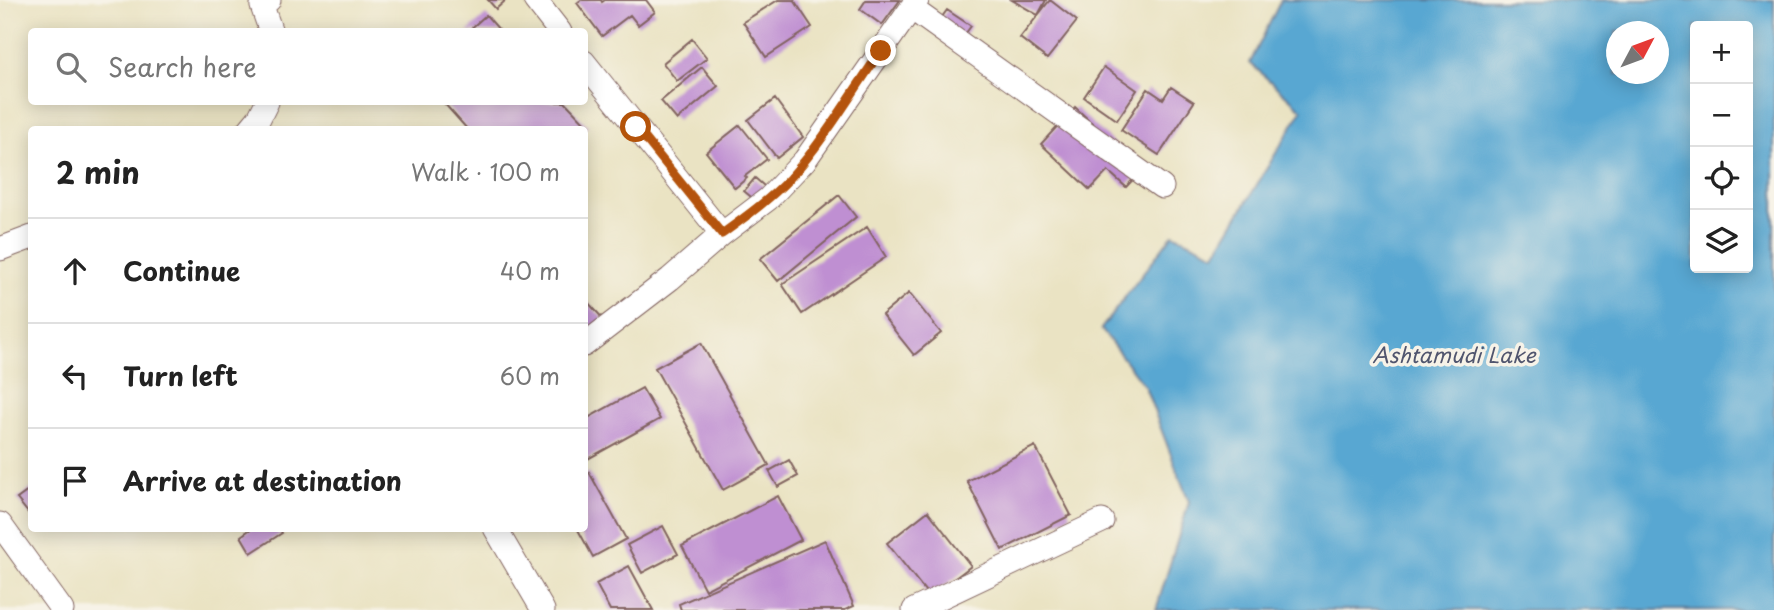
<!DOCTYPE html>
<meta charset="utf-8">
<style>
:root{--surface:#fff;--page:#f2f2f2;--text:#222;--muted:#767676;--line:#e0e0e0}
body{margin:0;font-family:"Playpen Sans",sans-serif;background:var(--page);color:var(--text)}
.controls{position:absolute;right:21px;top:21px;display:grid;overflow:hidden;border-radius:7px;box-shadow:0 4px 18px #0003}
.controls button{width:63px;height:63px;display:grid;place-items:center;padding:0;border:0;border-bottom:2px solid var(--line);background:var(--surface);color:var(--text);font:35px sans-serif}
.compass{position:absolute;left:1606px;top:21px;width:63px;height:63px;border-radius:50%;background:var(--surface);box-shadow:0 4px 18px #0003;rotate:49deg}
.stop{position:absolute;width:21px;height:21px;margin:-16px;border:5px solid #b45309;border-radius:50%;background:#fff}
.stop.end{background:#b45309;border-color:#fff;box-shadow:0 2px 7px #0008}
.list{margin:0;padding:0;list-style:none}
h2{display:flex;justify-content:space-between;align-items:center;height:91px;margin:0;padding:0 28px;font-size:30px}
h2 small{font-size:23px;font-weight:400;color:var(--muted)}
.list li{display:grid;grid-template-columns:46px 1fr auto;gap:21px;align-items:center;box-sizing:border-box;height:105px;padding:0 28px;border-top:2px solid var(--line)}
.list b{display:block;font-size:26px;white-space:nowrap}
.list em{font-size:23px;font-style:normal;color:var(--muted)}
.icon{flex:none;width:38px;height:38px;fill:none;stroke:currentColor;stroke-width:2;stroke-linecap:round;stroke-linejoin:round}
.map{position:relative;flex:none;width:1774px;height:610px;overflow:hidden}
.search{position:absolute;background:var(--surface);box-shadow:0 4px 18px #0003;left:28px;top:28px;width:560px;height:77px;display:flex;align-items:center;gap:18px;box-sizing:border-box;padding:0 24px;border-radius:7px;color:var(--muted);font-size:26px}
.panel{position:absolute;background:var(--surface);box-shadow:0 4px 18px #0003;left:28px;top:126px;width:560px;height:406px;border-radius:7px}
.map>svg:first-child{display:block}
.water{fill:#59a7d2;stroke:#52637e;stroke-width:2;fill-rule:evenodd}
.building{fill:#bf8fd2}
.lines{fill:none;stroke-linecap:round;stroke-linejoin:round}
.street-casing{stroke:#826460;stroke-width:25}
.street{stroke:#fff;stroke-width:23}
.route{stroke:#b45309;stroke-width:9}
.labels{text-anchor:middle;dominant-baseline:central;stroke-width:7;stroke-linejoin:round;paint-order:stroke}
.water-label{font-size:21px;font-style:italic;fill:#50556e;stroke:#f7f3e8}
</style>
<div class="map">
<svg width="1774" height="610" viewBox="0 0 1774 610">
<rect width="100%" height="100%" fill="#f7f3e8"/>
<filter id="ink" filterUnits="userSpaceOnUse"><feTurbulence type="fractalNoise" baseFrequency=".0143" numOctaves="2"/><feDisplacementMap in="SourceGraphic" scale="14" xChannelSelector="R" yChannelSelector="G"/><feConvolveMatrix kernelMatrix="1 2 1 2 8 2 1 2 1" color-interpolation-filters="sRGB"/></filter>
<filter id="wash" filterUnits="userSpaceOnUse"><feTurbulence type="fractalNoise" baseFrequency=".00686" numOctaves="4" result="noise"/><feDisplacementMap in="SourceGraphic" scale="28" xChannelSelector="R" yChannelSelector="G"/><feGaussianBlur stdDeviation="1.57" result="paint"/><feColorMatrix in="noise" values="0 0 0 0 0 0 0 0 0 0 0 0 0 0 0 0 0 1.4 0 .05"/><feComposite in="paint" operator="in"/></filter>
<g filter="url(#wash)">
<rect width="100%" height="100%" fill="#eae3c3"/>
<path class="water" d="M 1281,0 L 1774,0 L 1774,610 L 1156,610 L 1189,502 L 1145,387 L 1101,329 L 1173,234 L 1215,254 L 1302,110 L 1250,63 ZM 1695,26 L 1748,26 L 1748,268 L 1695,268 ZM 1616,32 L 1658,32 L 1658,74 L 1616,74 Z"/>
<g id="blocks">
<path class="building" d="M 488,0 L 506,0 L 496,9 Z
M 581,0 L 601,0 L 602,2 L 605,0 L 646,0 L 655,12 L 638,25 L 630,15 L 602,36 L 577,3 Z
M 778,0 L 794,0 L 812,27 L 766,57 L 743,22 Z
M 866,0 L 900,0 L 882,25 L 860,9 Z
M 1012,0 L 1046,0 L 1038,15 Z
M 1050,0 L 1077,21 L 1047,59 L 1020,38 Z
M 947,10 L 971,26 L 963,37 L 939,21 Z
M 486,15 L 501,32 L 467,32 Z
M 692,39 L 707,58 L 677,81 L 663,63 Z
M 702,67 L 718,86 L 677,120 L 661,101 Z
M 1104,67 L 1137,90 L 1117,120 L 1084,97 Z
M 1171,87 L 1194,102 L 1159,155 L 1121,130 L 1148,89 L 1163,99 Z
M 775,99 L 803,137 L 777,158 L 748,120 Z
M 443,102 L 565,102 L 588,126 L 584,130 L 468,130 Z
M 1075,107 L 1142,170 L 1126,187 L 1108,171 L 1090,190 L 1041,144 Z
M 740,125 L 767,159 L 745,176 L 747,178 L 735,188 L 706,152 Z
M 755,178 L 772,193 L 761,205 L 744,191 Z
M 839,195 L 856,217 L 778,281 L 760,259 Z
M 867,227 L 886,257 L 802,314 L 782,284 Z
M 909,293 L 941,333 L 914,355 L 882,315 Z
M 584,298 L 607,323 L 584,343 Z
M 701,343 L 769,465 L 723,490 L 655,368 Z
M 642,388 L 660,419 L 584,461 L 584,420 Z
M 1035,446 L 1071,515 L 1002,550 L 967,481 Z
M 789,460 L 798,476 L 778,487 L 769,471 Z
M 589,472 L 626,539 L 593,557 L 577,528 L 584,528 L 584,475 Z
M 32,488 L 32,512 L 29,514 L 17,499 Z
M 778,496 L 801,540 L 705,590 L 682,546 Z
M 928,511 L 971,566 L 930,597 L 887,543 Z
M 663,526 L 678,554 L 642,573 L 627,545 Z
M 252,528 L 279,528 L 282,533 L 251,553 L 241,536 Z
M 825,540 L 854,606 L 845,610 L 681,610 L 679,604 Z
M 629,566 L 653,610 L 610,610 L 596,584 Z"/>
</g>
</g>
<g filter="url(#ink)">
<use href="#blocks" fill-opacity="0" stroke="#826460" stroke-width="2"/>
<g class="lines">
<defs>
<path id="street" d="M 269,0 L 262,6 L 271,32
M 535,0 L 560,32
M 911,8 L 1162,187
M 584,62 L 722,234
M 249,130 L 259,118 L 267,102
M 0,249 L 32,237
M 584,345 L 670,279 L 722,234 L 768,199 L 805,160 L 917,0
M 0,524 L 62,610
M 495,528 L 543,610
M 914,610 L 1102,521"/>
</defs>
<use href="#street" class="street-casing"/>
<use href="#street" class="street"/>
</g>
</g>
<g class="lines" filter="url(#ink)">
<path class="route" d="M 636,127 L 722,234 C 745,217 769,200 789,179 C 824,141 851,94 881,51"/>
</g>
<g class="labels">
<g class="water-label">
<text x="1454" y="354">Ashtamudi Lake</text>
</g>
</g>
</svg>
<div class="controls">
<button>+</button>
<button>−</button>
<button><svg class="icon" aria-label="locate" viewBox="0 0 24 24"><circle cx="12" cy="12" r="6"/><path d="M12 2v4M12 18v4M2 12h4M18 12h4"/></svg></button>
<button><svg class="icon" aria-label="layers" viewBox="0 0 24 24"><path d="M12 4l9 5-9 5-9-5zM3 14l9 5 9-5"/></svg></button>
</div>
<svg class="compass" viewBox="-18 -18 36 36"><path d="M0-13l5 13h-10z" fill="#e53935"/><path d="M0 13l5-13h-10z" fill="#767676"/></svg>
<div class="stop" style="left:636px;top:127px"></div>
<div class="stop end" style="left:881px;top:51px"></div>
<div class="search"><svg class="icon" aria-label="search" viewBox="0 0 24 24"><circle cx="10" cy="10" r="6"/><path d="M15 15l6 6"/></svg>Search here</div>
<section class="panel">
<h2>2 min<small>Walk · 100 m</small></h2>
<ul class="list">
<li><svg class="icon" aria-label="ahead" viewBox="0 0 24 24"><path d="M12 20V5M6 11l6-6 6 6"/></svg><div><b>Continue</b></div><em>40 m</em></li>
<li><svg class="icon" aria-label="left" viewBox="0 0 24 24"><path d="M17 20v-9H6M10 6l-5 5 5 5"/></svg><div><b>Turn left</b></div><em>60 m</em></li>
<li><svg class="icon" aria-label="arrive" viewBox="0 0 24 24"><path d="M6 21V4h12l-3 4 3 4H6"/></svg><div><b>Arrive at destination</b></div></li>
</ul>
</section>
</div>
